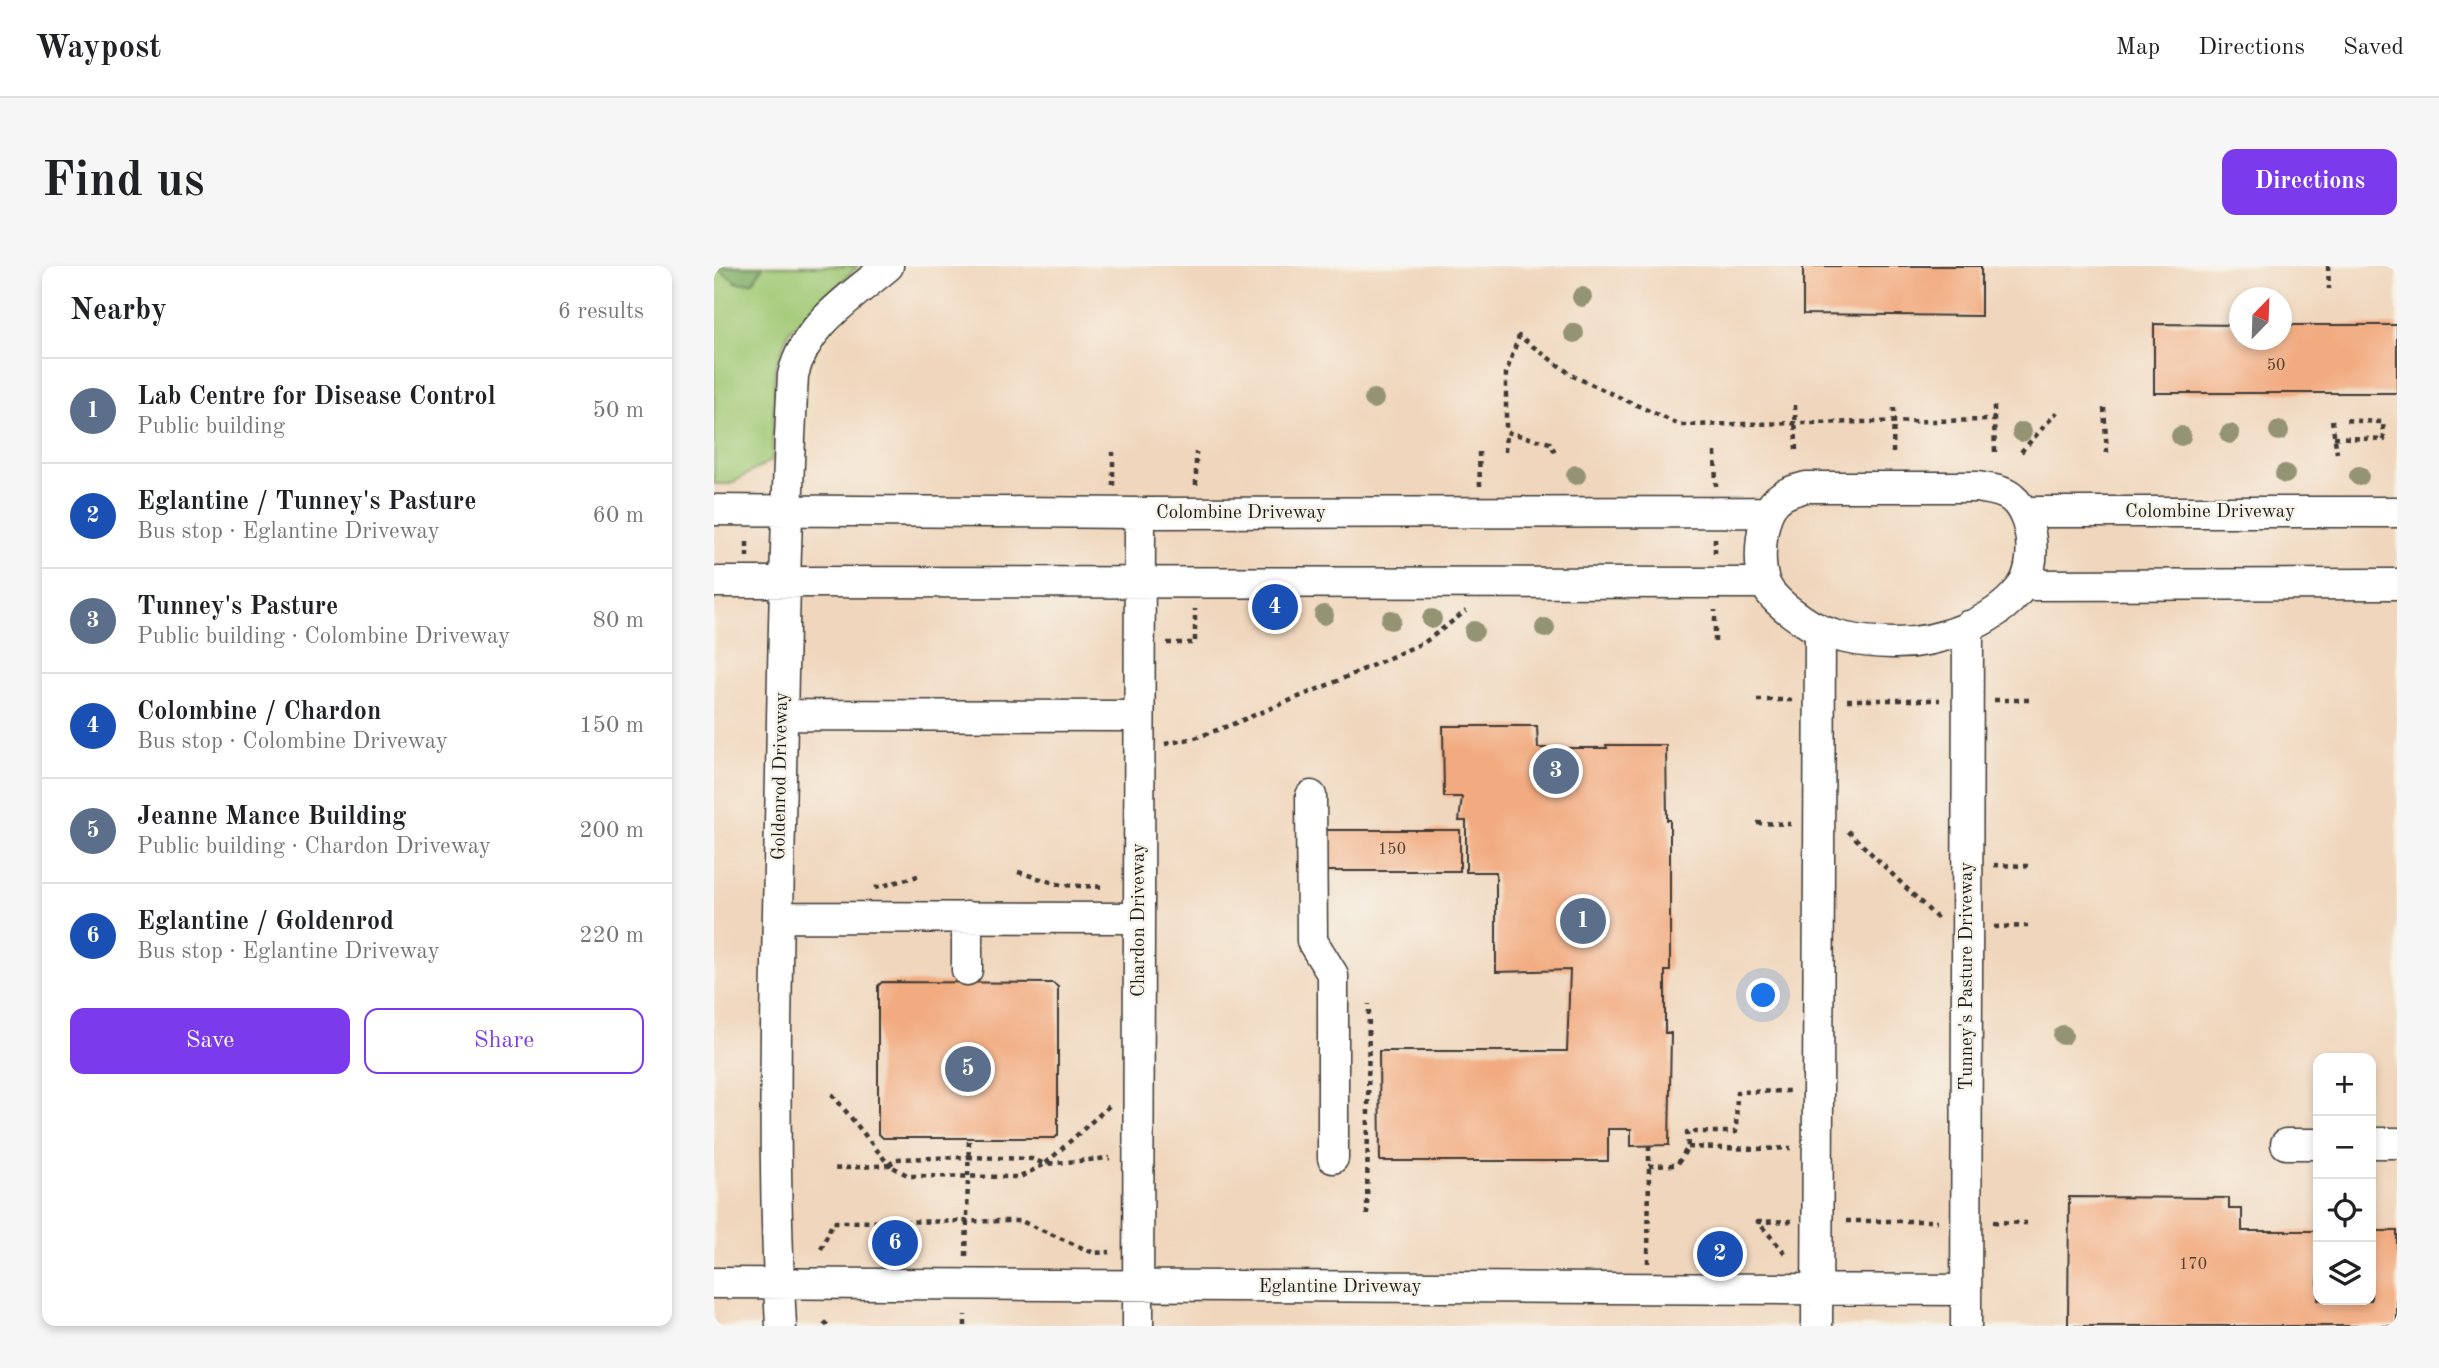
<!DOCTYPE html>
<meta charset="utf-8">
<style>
:root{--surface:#fff;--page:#f6f6f6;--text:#202124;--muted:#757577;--line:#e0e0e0;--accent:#7c3aed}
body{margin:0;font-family:"Old Standard TT",serif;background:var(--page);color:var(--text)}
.controls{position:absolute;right:21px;bottom:21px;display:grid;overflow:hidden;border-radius:14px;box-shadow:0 4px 10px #0003}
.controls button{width:63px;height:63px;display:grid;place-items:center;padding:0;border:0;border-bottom:2px solid var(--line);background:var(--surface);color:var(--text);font:35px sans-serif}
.compass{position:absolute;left:1515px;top:21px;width:63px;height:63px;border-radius:50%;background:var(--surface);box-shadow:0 4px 10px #0003;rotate:23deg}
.you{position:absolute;left:1050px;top:730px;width:24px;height:24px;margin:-18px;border:5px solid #fff;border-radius:50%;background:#1a73e8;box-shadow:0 0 0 10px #1a73e833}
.badge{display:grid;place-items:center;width:46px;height:46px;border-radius:50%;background:var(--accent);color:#fff;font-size:23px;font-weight:700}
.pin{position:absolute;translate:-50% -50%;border:4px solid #fff;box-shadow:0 2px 7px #0006}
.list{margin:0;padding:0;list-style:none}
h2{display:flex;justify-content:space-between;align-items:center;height:91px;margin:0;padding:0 28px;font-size:30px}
h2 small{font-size:23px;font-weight:400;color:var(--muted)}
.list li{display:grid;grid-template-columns:46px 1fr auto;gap:21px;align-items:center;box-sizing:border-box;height:105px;padding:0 28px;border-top:2px solid var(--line)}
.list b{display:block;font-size:26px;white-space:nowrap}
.list p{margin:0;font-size:23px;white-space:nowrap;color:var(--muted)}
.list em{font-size:23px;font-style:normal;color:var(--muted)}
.actions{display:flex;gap:14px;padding:21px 28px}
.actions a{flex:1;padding:16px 0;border:2px solid var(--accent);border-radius:14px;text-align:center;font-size:24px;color:var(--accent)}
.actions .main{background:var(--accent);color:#fff}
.icon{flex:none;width:38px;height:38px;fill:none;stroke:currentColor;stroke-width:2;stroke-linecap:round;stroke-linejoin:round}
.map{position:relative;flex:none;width:1683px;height:1060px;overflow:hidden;border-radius:14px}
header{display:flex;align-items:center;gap:42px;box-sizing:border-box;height:98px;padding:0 35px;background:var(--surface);border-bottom:2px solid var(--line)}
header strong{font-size:33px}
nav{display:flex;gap:38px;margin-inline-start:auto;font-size:24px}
.intro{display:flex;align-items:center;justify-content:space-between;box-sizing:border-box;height:168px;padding:0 42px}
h1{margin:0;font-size:49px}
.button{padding:18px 32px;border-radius:14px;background:var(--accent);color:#fff;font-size:24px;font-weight:700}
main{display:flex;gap:42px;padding:0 42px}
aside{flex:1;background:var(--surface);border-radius:14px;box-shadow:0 4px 10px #0003}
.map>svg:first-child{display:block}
.built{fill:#f0d6bc;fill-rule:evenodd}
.green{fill:#a0c975;stroke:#5e7248;stroke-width:2}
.forest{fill:#80ad66;stroke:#4e6441;stroke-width:2}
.building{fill:#f2ab80}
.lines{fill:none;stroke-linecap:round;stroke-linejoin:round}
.minor-casing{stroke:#3c3934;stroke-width:33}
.path{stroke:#3c3934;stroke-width:4.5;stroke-dasharray:5 5;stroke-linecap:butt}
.minor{stroke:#fff;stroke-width:30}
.tree{fill:#949474}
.labels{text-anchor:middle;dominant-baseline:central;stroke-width:5;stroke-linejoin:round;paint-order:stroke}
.number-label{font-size:16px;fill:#524035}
.street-label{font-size:19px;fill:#1c1c1c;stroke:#f7f3e8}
</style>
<header>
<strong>Waypost</strong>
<nav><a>Map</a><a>Directions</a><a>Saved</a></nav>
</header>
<div class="intro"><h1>Find us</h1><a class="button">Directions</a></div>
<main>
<aside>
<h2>Nearby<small>6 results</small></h2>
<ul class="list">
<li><span class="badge" style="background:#5c6f8a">1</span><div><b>Lab Centre for Disease Control</b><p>Public building</p></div><em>50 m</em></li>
<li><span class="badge" style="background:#1a4fb4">2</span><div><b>Eglantine / Tunney's Pasture</b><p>Bus stop · Eglantine Driveway</p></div><em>60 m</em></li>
<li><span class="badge" style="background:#5c6f8a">3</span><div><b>Tunney's Pasture</b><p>Public building · Colombine Driveway</p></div><em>80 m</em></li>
<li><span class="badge" style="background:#1a4fb4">4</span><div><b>Colombine / Chardon</b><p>Bus stop · Colombine Driveway</p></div><em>150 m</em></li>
<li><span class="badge" style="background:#5c6f8a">5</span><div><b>Jeanne Mance Building</b><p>Public building · Chardon Driveway</p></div><em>200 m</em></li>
<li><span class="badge" style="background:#1a4fb4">6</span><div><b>Eglantine / Goldenrod</b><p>Bus stop · Eglantine Driveway</p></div><em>220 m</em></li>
</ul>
<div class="actions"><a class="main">Save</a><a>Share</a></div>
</aside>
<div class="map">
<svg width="1683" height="1060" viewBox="0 0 1683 1060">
<rect width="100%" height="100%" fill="#f7f3e8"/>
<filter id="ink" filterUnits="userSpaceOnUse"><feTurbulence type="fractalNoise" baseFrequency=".0143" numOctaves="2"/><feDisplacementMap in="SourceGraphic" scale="14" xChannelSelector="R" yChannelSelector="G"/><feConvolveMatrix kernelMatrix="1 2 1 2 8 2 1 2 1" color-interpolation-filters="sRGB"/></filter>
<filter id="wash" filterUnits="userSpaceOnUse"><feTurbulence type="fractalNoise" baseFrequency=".00686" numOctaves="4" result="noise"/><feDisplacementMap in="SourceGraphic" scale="28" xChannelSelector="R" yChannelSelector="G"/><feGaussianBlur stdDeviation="1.57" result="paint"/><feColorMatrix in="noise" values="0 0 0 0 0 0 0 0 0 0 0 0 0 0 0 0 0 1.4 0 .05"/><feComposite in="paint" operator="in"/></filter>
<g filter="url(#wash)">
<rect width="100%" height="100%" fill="#eedcba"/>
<path class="built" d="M 198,0 L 1683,0 L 1683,1060 L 0,1060 L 0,218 L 16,218 L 58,194 L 97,192 L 102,102 L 107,85 L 130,55 ZM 1526,32 L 1568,32 L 1568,74 L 1526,74 ZM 1604,792 L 1657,792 L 1657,1034 L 1604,1034 Z"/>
<path class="green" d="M 0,0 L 144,0 L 75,65 L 61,101 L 58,194 L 16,218 L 0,218 Z"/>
<path class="forest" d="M 0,0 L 49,0 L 39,16 L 24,17 Z"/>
<g id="blocks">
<path class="building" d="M 1089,0 L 1267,0 L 1267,50 L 1089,48 Z
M 1440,58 L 1526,59 L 1526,74 L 1568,74 L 1568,59 L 1683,59 L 1683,127 L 1440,127 Z
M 729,460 L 823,460 L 824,482 L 893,482 L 892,479 L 952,479 L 953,554 L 956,554 L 956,705 L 951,705 L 951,767 L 957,767 L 955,879 L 917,880 L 917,863 L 894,863 L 894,895 L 666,895 L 665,785 L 853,785 L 856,704 L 782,706 L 782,606 L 752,606 L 752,555 L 745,555 L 748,531 L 730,531 Z
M 610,564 L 746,564 L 746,605 L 610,605 Z
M 168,716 L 339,717 L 344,721 L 344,869 L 341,872 L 169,872 L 164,867 L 164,720 Z
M 1355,931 L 1515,932 L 1515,943 L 1528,943 L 1528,965 L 1604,965 L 1604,1034 L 1657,1034 L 1657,965 L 1683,965 L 1683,1060 L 1354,1060 Z"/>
</g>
</g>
<g filter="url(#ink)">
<use href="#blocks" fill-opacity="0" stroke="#3c3934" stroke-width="2"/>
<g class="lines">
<defs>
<path id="minor" d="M 1092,221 L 1263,221 C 1275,223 1289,224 1298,232 C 1320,250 1324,300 1307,322 C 1279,358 1223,378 1178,377 C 1147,376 1113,372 1087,353 C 1075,345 1055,330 1050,315 C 1044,294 1046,249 1063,234 C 1071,226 1082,224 1092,221 Z
M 0,244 L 426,247 L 1054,246
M 1309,246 L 1683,246
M 0,316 L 1051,317
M 1309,319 L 1683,318
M 68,449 L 425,450
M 597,530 L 598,675 L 619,709 L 619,892
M 64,651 L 425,652
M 253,704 L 253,651
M 1657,877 L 1683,877
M 1572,878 L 1604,878
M 0,1017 L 1252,1024
M 67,1060 C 58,893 62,725 66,558 C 69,409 71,259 79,109 C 91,59 136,32 174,0
M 424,1060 L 426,247
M 1103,1060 L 1106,365
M 1252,1060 L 1254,360"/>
</defs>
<use href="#minor" class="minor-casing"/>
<path class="path" d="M 1614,0 L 1615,23
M 1081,139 L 1082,187
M 1280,140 L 1280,154
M 1390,142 L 1393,187
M 1618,154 L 1623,187
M 1620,171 L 1670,174 L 1669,156 L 1628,154
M 765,186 L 766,220
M 791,186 L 792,166
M 841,186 L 836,177 L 792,166 L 792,107 L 805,70 L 859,110 L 966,159 L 1280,154 L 1281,186
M 1001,186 L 1002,220
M 1307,186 L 1343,146
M 1179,187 L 1180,140
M 482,219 L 482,186
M 399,220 L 399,186
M 1001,272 L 1001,291
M 33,291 L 33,272
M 1001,376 L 1001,344
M 453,377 L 481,377 L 481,343
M 1043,434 L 1080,434
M 1133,434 L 1226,434
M 1280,434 L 1316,434
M 451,478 L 481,472 L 514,460 L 621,416 L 711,376 L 752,345
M 1043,557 L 1077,558
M 1134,565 L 1225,654
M 1280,599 L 1314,600
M 304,606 L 347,619 L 391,621
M 161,622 L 204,610
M 1280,661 L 1314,660
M 118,828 L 175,899 L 118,903
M 395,840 L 331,898 L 396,892
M 935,880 L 935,900 L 963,899 L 974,881 L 973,866 L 1022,866 L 1023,826 L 1076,825
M 974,881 L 1044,883 L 1077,882
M 254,891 L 318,893 L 331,898 L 306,911 L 195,910 L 175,899 L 182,893 Z
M 653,949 L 655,738
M 1132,955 L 1224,955
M 1279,956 L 1313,957
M 107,983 L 119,956 L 307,955 L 380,987 L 396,986
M 1071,987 L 1044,956 L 1078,955
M 252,990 L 255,872
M 934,997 L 935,900
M 110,1056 L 114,1060
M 251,1060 L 251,1049"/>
<use href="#minor" class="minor"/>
</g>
<g class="tree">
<circle cx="868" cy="31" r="10"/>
<circle cx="860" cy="67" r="10"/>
<circle cx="660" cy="133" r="10"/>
<circle cx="1565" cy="165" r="10"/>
<circle cx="1308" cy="166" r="10"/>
<circle cx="1516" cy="168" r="10"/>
<circle cx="1467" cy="170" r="10"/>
<circle cx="1571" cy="208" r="10"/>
<circle cx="862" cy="209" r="10"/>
<circle cx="1645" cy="210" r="10"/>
<circle cx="610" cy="349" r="10"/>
<circle cx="718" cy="353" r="10"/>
<circle cx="677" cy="354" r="10"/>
<circle cx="831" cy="362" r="10"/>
<circle cx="760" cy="365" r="10"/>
<circle cx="1349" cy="769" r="10"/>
</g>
</g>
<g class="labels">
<g class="number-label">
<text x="1562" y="100">50</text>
<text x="678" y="584">150</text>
<text x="1479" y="999">170</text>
</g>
<g class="street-label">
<text x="1496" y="246">Colombine Driveway</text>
<text x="527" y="247">Colombine Driveway</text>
<text transform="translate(67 510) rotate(-89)">Goldenrod Driveway</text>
<text transform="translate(425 654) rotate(-90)">Chardon Driveway</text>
<text transform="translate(1253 710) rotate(-90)">Tunney's Pasture Driveway</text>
<text x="626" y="1021">Eglantine Driveway</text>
</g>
</g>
</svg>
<div class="controls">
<button>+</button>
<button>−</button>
<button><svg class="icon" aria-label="locate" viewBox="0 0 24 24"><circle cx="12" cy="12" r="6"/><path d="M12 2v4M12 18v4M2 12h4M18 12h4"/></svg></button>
<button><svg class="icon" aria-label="layers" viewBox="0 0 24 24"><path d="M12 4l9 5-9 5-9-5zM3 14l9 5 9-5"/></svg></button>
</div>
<svg class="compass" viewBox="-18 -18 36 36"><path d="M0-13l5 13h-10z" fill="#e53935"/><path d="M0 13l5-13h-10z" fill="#757577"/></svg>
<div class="you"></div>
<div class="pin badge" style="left:869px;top:655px;background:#5c6f8a">1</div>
<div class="pin badge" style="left:1006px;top:988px;background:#1a4fb4">2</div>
<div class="pin badge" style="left:842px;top:505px;background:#5c6f8a">3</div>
<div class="pin badge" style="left:561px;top:341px;background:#1a4fb4">4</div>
<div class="pin badge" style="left:254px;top:803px;background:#5c6f8a">5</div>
<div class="pin badge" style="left:181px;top:977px;background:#1a4fb4">6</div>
</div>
</main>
